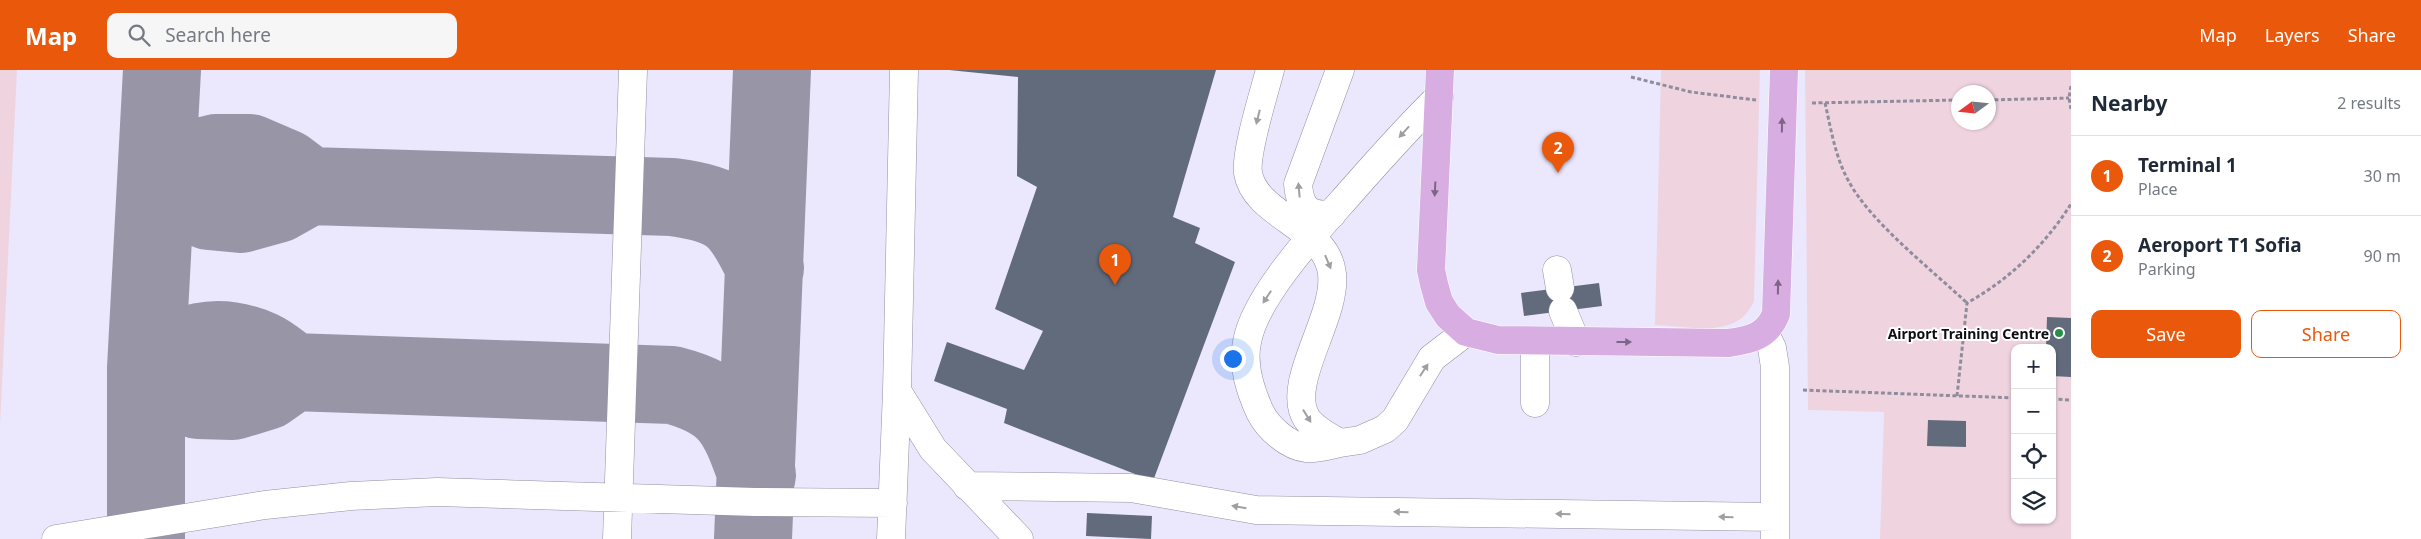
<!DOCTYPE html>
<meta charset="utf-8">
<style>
:root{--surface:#fff;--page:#f6f6f7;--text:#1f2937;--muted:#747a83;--line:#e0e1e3;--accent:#ea580c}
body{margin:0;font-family:"Noto Sans",sans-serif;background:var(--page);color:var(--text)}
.controls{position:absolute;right:15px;bottom:15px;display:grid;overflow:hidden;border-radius:10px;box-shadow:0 1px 4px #0004}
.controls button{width:45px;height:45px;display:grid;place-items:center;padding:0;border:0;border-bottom:1px solid var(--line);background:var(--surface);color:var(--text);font:25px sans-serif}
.compass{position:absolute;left:1951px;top:15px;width:45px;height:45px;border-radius:50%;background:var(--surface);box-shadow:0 1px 4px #0004;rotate:255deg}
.you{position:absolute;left:1232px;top:288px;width:18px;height:18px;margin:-12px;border:4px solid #fff;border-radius:50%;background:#1a73e8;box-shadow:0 0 0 8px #1a73e833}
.badge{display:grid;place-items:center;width:32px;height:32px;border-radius:50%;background:var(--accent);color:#fff;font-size:16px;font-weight:700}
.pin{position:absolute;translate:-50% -41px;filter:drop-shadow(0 1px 2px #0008)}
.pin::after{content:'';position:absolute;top:26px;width:18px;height:15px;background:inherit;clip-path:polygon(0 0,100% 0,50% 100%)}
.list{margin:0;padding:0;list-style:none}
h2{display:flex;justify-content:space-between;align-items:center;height:65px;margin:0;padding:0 20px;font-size:21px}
h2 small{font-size:16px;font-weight:400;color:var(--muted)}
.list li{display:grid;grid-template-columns:32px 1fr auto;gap:15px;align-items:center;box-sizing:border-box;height:80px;padding:0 20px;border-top:1px solid var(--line)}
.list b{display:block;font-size:19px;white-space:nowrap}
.list p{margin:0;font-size:16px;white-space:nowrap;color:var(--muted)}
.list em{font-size:16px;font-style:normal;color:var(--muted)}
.actions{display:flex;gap:10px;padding:15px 20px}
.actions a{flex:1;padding:11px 0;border:1px solid var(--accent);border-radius:10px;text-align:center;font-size:18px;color:var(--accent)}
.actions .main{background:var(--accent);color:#fff}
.icon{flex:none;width:28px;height:28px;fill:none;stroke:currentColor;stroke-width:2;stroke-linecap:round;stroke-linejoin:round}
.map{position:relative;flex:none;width:2071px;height:469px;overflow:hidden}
header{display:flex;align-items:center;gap:30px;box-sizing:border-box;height:70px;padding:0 25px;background:var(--accent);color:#fff}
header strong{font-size:24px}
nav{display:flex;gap:28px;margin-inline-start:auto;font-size:18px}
.search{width:350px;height:45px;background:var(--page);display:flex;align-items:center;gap:12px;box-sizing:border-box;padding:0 18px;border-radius:10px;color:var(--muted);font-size:19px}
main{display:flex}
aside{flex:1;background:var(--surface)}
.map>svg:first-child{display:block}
.green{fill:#efd4e0;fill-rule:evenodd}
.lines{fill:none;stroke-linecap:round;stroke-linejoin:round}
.taxiway{stroke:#9896a6;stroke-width:78}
.building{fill:#616b7c}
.minor-casing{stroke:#918fa3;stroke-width:29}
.major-casing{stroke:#fff;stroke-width:29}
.path{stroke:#8f8d9d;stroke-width:3;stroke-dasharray:4 2.5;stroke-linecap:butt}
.minor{stroke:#fff;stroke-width:28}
.major{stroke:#d7ade2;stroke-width:28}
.oneway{fill:#9f9ea1}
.oneway2{fill:#7d6585}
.poi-dot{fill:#269047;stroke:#fff;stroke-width:2}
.labels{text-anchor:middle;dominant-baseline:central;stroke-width:4;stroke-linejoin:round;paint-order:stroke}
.poi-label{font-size:14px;font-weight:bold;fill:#0e0d14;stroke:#fff;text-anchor:end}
</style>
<header>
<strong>Map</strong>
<div class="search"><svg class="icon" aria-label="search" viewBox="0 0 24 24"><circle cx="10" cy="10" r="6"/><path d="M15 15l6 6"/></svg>Search here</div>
<nav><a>Map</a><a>Layers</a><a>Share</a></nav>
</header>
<main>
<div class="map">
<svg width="2071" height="469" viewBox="0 0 2071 469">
<rect width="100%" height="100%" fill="#ebe8fe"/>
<path class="green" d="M 0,0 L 17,0 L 0,356 Z
M 1661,0 L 1760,0 L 1754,231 C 1738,270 1689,256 1655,255 Z
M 1805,0 L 2071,0 L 2071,469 L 1880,469 L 1884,342 L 1808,340 ZM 1958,22 L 1988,22 L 1988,52 L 1958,52 ZM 2015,278 L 2052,278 L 2052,450 L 2015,450 Z"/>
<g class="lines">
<path class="taxiway" d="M 309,116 L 285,98 L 250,83 L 216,83 L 184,91 L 157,110 L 179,129 L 209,141 L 241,144 L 277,134 L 309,116 L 672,127 C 731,135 740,146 765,198
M 293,302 C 283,295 272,285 261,280 C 216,260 184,272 146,298 L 172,319 L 198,330 L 233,331 L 266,321 L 293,302 L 672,315 C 730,330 738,352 757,405
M 146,469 L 146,298 L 162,0
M 753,469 L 772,0"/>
</g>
<path class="building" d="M 949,0 L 1216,0 L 1173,147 L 1200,158 L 1195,173 L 1235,192 L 1153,411 L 1004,353 L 1007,339 L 934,311 L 947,272 L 1024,300 L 1043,261 L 995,239 L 1037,117 L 1017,106 L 1018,7 Z
M 1599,213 L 1602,236 L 1524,246 L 1521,223 Z
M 2047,247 L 2071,248 L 2071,307 L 2052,306 L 2052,278 L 2046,278 Z
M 1928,350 L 1966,351 L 1966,377 L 1927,376 Z
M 1087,443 L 1152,446 L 1151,469 L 1086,466 Z"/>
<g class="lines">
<defs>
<path id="minor" d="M 904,0 L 897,321 L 933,379 L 1019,469
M 1270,0 C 1264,23 1245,83 1248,103 C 1255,146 1328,157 1332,204 C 1337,248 1284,314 1307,349 C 1315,360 1329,367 1340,373 L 1360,370 L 1385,359 L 1395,350 L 1432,288 L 1466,262
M 1332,144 C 1307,147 1300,137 1298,114 L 1340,0
M 1557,200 L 1560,218
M 1563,241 L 1576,272
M 1764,262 L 1772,278 L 1775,297 L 1775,469
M 1535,333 L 1535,271
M 1340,373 C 1330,375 1317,379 1306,378 C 1288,376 1268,358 1260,342 C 1250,320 1242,296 1247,272 C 1255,226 1317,160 1349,124 C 1378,91 1407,58 1439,27
M 967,416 L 1131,418 L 1256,440 L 1775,447
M 56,469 L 265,435 L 351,426 L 437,422 L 755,432 L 893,433
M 617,469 L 633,0
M 891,469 L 897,321"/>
<path id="major" d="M 1440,0 L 1431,200 L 1434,214 L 1439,232 L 1448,246 L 1466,262 L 1498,270 L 1728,273 C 1751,270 1767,266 1776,244 L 1784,0"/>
</defs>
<use href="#minor" class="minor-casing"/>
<use href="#major" class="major-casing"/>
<path class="path" d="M 1631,7 L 1691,22 L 1756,30
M 2071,16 L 2069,28 L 2071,39
M 1988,30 L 2069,28
M 1812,33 L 1958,30
M 1825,33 C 1831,59 1835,86 1848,110 C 1870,152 1931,199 1967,233
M 1803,320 L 2015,328
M 1957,326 L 1967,233 C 2010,209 2045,175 2071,134
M 2052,329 L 2071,330"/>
<use href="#minor" class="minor"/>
<use href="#major" class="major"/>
</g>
<defs><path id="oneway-solid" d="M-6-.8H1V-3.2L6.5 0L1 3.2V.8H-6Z" transform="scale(1.25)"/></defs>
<g class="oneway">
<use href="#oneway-solid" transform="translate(1258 47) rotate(104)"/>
<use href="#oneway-solid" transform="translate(1404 62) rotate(132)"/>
<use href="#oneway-solid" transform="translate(1299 120) rotate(-95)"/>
<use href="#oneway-solid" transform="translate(1328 192) rotate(67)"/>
<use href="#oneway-solid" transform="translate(1267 227) rotate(123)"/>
<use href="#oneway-solid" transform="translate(1424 300) rotate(-57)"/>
<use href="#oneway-solid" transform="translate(1307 346) rotate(58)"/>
<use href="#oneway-solid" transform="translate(1239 437) rotate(-170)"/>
<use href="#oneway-solid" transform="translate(1401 442) rotate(-179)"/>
<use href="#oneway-solid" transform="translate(1563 444) rotate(-179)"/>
<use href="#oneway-solid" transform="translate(1726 447) rotate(-179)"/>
</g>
<g class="oneway2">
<use href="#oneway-solid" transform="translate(1782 55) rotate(-89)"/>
<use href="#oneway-solid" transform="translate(1435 119) rotate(93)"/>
<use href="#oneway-solid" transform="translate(1778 217) rotate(-89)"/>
<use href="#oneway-solid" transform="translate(1624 272)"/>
</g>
<circle class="poi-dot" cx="2059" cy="263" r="5"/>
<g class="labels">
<g class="poi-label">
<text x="2049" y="263">Airport Training Centre</text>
</g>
</g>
</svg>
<div class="controls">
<button>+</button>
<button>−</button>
<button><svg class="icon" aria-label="locate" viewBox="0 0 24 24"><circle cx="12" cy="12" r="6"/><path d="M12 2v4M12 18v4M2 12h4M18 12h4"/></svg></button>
<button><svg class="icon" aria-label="layers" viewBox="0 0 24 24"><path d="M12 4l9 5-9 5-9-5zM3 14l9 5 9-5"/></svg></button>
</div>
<svg class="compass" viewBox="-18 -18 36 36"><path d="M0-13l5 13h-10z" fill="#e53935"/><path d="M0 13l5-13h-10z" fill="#747a83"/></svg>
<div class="you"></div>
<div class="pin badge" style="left:1115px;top:215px">1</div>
<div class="pin badge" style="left:1558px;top:103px">2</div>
</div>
<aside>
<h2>Nearby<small>2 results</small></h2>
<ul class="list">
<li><span class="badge">1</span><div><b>Terminal 1</b><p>Place</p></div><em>30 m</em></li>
<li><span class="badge">2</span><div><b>Aeroport T1 Sofia</b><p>Parking</p></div><em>90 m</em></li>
</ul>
<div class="actions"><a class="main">Save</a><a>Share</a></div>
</aside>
</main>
